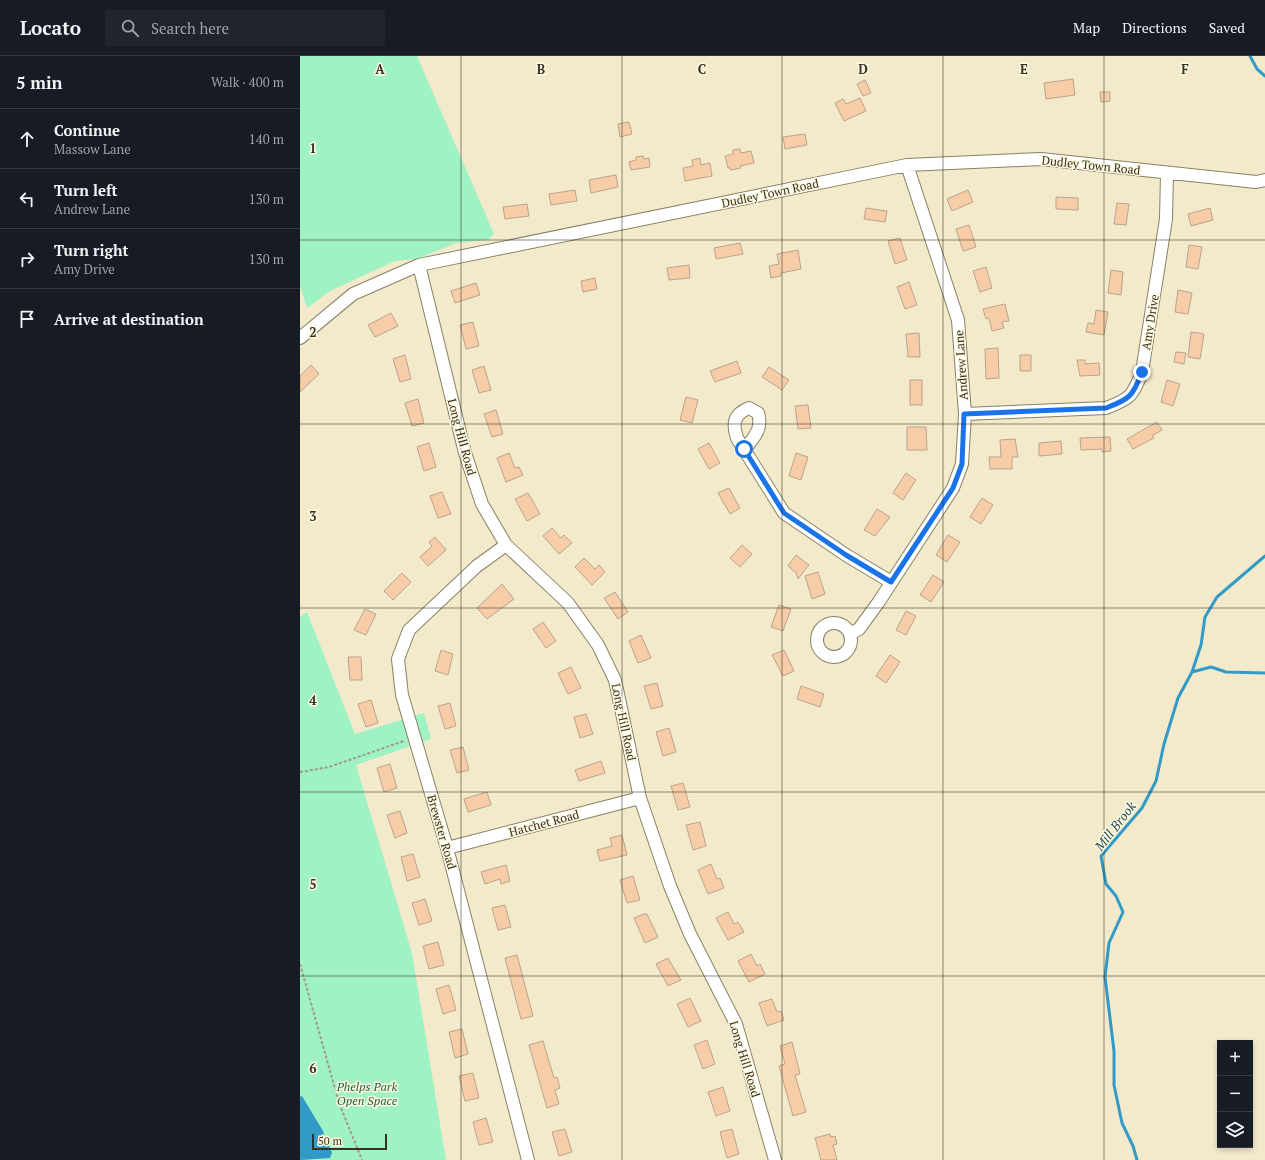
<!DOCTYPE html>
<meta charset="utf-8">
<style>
:root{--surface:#171b24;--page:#20242c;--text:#f1f3f6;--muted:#9ea1a6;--line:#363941}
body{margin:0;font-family:"PT Serif",serif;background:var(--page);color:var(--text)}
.controls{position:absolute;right:12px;bottom:12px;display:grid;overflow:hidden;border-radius:0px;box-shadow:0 2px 6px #0003}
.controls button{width:36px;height:36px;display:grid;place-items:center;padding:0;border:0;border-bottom:1px solid var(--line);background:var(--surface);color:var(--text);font:20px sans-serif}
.scale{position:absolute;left:12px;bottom:10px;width:75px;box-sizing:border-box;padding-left:4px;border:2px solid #343125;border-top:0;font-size:11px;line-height:14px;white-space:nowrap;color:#343125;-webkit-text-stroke:3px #fef8de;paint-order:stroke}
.stop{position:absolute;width:12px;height:12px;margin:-9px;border:3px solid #1a73e8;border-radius:50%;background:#fff}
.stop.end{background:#1a73e8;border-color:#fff;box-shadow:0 1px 4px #0008}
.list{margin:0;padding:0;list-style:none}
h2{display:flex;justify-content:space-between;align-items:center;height:52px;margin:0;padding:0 16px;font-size:17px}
h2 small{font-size:13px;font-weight:400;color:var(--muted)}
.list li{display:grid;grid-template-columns:26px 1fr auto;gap:12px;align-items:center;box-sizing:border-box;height:60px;padding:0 16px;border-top:1px solid var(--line)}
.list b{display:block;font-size:15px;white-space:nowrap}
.list p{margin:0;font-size:13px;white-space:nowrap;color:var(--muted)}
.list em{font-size:13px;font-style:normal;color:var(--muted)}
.icon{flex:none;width:22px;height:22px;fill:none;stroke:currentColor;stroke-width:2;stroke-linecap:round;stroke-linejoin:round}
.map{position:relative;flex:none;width:965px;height:1104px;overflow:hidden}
header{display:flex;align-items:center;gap:24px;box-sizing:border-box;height:56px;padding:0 20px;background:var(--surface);border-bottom:1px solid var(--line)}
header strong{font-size:19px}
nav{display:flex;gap:22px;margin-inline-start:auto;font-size:14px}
.search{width:280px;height:36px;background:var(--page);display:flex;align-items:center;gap:10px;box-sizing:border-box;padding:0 14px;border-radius:0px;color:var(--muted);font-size:15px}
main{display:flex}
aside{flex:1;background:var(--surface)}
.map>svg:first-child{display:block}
.green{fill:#9ff2c3}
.water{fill:#329ac6}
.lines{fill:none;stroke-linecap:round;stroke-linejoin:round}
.stream{stroke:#329ac6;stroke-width:3}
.building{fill:#f7cda8;stroke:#bba38d}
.minor-casing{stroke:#888164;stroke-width:14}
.path{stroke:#a19b84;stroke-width:2;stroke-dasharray:3 2;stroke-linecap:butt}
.minor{stroke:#fff;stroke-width:12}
.route{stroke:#1a73e8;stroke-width:5}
.grid{fill:none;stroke:#343125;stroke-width:1;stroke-opacity:0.55}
.labels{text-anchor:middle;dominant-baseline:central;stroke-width:3;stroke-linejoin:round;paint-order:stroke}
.street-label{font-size:12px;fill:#343125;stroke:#fef8de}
.park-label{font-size:12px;font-style:italic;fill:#1e6141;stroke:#fef8de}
.water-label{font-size:13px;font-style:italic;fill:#1e485c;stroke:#fef8de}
.grid-label{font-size:13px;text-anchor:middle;font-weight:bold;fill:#343125;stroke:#fef8de;stroke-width:3;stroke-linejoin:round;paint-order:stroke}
</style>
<header>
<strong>Locato</strong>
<div class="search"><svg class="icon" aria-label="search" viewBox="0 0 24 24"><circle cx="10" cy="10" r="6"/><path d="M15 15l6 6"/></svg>Search here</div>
<nav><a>Map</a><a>Directions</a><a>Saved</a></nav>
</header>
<main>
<aside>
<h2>5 min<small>Walk · 400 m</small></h2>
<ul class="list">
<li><svg class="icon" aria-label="ahead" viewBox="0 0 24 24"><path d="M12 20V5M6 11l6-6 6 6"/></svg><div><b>Continue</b><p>Massow Lane</p></div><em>140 m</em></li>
<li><svg class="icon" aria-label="left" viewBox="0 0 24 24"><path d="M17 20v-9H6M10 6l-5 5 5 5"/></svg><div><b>Turn left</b><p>Andrew Lane</p></div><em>130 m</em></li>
<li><svg class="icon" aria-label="right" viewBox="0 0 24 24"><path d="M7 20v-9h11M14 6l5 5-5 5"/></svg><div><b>Turn right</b><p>Amy Drive</p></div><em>130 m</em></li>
<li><svg class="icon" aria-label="arrive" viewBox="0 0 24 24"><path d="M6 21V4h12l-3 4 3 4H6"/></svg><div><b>Arrive at destination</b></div></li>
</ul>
</aside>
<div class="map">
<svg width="965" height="1104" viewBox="0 0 965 1104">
<rect width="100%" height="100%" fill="#f3eacb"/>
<path class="green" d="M 0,0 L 117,0 L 194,178 L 188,184 L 156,187 L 117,203 L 95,205 L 30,235 L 7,252 L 0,230 Z
M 7,556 L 55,678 L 124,657 L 131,683 L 56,709 L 112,897 L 146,1104 L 0,1104 L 0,561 Z"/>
<path class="water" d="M 2,1040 L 23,1075 L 32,1097 L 30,1102 L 0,1104 L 0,1041 Z"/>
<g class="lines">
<path class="stream" d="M 950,0 L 957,13 L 965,20
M 892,616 L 911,611 L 926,616 L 965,617
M 837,1104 L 833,1090 L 822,1067 L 814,1029 L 814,995 L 805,921 L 809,887 L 823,856 L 816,840 L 806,828 L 801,800 L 842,752 L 856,725 L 864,688 L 878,642 L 892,616 L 901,589 L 905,561 L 917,541 L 965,500"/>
</g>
<path class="building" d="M 773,23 L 775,39 L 746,43 L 744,27 Z
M 565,24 L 571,37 L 563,40 L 557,28 Z
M 800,36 L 810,36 L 810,45 L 801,46 Z
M 560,42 L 566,55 L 544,65 L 535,47 L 543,43 L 546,48 Z
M 329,66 L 332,78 L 320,81 L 318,68 Z
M 505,78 L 507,89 L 485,93 L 483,81 Z
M 440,93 L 441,97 L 451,95 L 454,107 L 440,110 L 441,112 L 431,114 L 430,112 L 428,112 L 425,100 L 433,98 L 433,94 Z
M 343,100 L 344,103 L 349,102 L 350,111 L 331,114 L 329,106 L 336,104 L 336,101 Z
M 400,102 L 401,109 L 410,107 L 412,120 L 385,125 L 383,112 L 393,110 L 392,104 Z
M 316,119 L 318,131 L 291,137 L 289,124 Z
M 275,134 L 277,145 L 251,149 L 249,138 Z
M 668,134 L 673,146 L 652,155 L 647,143 Z
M 756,141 L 778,142 L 778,154 L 756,153 Z
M 817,147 L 829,148 L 826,169 L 814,168 Z
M 227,148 L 229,160 L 205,163 L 203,151 Z
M 566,152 L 587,155 L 585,166 L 564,163 Z
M 910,152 L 913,164 L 891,170 L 888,158 Z
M 669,169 L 676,191 L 663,195 L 656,173 Z
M 600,182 L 607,204 L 595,208 L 588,185 Z
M 440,187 L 443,198 L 416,203 L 414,192 Z
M 889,189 L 902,191 L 898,213 L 886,211 Z
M 498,194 L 501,213 L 481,217 L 481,220 L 471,222 L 469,210 L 479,208 L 477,198 Z
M 389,209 L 390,222 L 369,224 L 367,212 Z
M 686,211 L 692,232 L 680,236 L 673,215 Z
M 811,214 L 823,216 L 821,239 L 808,237 Z
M 295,222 L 297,233 L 283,236 L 281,225 Z
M 609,226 L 617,249 L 605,253 L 597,231 Z
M 176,227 L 180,239 L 155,247 L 151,235 Z
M 878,234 L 892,237 L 888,258 L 875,256 Z
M 705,248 L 709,265 L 702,266 L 704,272 L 692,275 L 689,262 L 686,263 L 683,253 Z
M 796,254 L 808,256 L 804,279 L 786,276 L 788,267 L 794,268 Z
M 91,257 L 98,270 L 75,281 L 68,269 Z
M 173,266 L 179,290 L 166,293 L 160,269 Z
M 891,276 L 904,278 L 900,303 L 888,301 Z
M 619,277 L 620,301 L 608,301 L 606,278 Z
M 698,292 L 699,322 L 686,323 L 685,293 Z
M 876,296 L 886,297 L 884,308 L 874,306 Z
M 105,299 L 111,323 L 100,326 L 93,303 Z
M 720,299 L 731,299 L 731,315 L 720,315 Z
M 777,304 L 785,304 L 785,308 L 799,307 L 800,319 L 780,320 Z
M 437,305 L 441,317 L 415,326 L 410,315 Z
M 11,309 L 19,318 L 0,336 L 0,320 Z
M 184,310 L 191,334 L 179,337 L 172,314 Z
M 469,311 L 489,324 L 482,334 L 462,321 Z
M 610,324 L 622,324 L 622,349 L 610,349 Z
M 867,324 L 880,328 L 873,350 L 861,346 Z
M 386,341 L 398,344 L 392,367 L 380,364 Z
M 118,343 L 124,367 L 112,370 L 105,347 Z
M 508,349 L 511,372 L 498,373 L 495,350 Z
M 196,354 L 203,378 L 192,381 L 184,358 Z
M 857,366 L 862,374 L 852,380 L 854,382 L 833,393 L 827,383 Z
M 607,371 L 626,371 L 627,394 L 607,394 Z
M 810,381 L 811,395 L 802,396 L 802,393 L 781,394 L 780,382 Z
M 715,383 L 718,401 L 712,401 L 712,413 L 690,413 L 689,401 L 701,401 L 700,384 Z
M 761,385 L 762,398 L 739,400 L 739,387 Z
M 129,387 L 136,411 L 124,415 L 117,391 Z
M 409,387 L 420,407 L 409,413 L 398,393 Z
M 209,397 L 215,412 L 219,411 L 223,419 L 206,426 L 197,402 Z
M 496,397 L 508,401 L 501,424 L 489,420 Z
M 606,417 L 616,424 L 603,444 L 593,437 Z
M 429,432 L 440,452 L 430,458 L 418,437 Z
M 142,436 L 151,458 L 138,462 L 130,440 Z
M 228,437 L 240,458 L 227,465 L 215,443 Z
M 682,442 L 693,449 L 681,468 L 670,461 Z
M 577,453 L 590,461 L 575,480 L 564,474 Z
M 252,472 L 261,482 L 264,479 L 272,487 L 259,498 L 243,480 Z
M 648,479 L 660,486 L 647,506 L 636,499 Z
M 135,481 L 146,494 L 128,510 L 120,501 L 132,490 L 129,486 Z
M 442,489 L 452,498 L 440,511 L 430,502 Z
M 496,499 L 509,509 L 498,523 L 496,517 L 488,510 Z
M 284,502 L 295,513 L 299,509 L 305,516 L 292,529 L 275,511 Z
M 518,516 L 525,538 L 512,543 L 505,520 Z
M 102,517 L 111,526 L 93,544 L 84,535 Z
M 633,519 L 644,526 L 631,546 L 620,539 Z
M 202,528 L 214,543 L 187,563 L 177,552 Z
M 315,536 L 328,556 L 318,563 L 304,542 Z
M 479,549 L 491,553 L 483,575 L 471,571 Z
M 65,553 L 76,558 L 66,579 L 54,574 Z
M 606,555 L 616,560 L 606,579 L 596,574 Z
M 243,566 L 256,585 L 246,592 L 233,573 Z
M 341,579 L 351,602 L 338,607 L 329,585 Z
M 141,594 L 153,598 L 148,619 L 135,615 Z
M 484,594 L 494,615 L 483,620 L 472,599 Z
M 590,599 L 600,606 L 586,627 L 576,620 Z
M 48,601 L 61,601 L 62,624 L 50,624 Z
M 271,611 L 281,632 L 268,638 L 258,617 Z
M 357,627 L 363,650 L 351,653 L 344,630 Z
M 501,630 L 524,638 L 520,651 L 497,643 Z
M 71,644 L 78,667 L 66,671 L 58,648 Z
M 150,647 L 156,670 L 145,673 L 138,650 Z
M 286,658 L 293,678 L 280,682 L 274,661 Z
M 369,672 L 376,696 L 363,700 L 356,676 Z
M 163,691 L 169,714 L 157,717 L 150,694 Z
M 301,705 L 305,717 L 279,725 L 275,714 Z
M 90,708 L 97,732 L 84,736 L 77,712 Z
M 383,727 L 390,751 L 378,754 L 371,730 Z
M 187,736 L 191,749 L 168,756 L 164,743 Z
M 100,755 L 107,777 L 95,782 L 87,759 Z
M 400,766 L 406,790 L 393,794 L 386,769 Z
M 322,779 L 327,799 L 300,805 L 297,794 L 312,790 L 310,782 Z
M 113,798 L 120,821 L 107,825 L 101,801 Z
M 411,808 L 417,823 L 420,822 L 424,832 L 408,838 L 398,814 Z
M 206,809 L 210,825 L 201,828 L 200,823 L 185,828 L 181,816 Z
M 333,820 L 340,844 L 327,847 L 320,824 Z
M 125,843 L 132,865 L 119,869 L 112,847 Z
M 205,849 L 211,871 L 198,874 L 192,852 Z
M 428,856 L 434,868 L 438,866 L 444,876 L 428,884 L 416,862 Z
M 344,858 L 347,858 L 358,881 L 345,887 L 334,862 Z
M 138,886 L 144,909 L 129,913 L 123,890 Z
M 451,898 L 457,910 L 460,908 L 465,918 L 449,926 L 438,905 Z
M 217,899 L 233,960 L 221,963 L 205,902 Z
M 368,902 L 381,924 L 368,930 L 356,908 Z
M 149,929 L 156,954 L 143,958 L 136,933 Z
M 390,942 L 401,965 L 388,971 L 377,948 Z
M 472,943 L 477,956 L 481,955 L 484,964 L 467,970 L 459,947 Z
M 162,973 L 168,998 L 155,1002 L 149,976 Z
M 407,984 L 415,1008 L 403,1013 L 394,989 Z
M 243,985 L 254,1022 L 257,1021 L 260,1032 L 255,1034 L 259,1048 L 247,1052 L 229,989 Z
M 492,986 L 500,1018 L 495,1019 L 506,1056 L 493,1060 L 479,1010 L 485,1008 L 480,990 Z
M 173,1017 L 179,1042 L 165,1045 L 159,1020 Z
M 423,1031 L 430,1055 L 416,1060 L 408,1036 Z
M 186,1062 L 193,1086 L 179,1089 L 173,1066 Z
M 265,1073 L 272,1096 L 259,1100 L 252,1076 Z
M 432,1073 L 439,1098 L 427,1102 L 420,1076 Z
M 530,1078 L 531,1081 L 535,1080 L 537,1088 L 533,1089 L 537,1104 L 521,1104 L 515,1082 Z"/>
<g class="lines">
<defs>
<path id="minor" d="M 119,209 L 165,397 L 182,448 L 206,489 L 268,547 L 298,589 L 315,624 L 340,742 L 370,830 L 390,878 L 436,968 L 475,1104
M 0,282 L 53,238 L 119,209 L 607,109 L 741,103 L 956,126 L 965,124
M 665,358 L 806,352 C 830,343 833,340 842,316 L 866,163 L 867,117
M 445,393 C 454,381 463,373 458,357 L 449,352 C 434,358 432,367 437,382 L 484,457 L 546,499 L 591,526
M 206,489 L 177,510 L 109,574 L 98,603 L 102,639 L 147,792 L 228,1104
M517 584a17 17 0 1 1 34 0a17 17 0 1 1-34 0Z
M 550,578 L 559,573 L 578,547 L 653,432 L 662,408 L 665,358 L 658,264 L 607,109
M 147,792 L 340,742"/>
</defs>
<use href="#minor" class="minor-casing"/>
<path class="path" d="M 0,716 L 29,711 L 104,685
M 0,908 L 39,1047 L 62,1104"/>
<use href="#minor" class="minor"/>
</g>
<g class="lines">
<path class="route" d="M 444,393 L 484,457 L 546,499 L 591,526 L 653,432 L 662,408 L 664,358 L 806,352 C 830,343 833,340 842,316"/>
</g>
<path class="grid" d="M 161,0 L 161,1104M 322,0 L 322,1104M 482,0 L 482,1104M 643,0 L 643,1104M 804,0 L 804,1104M 0,184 L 965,184M 0,368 L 965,368M 0,552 L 965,552M 0,736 L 965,736M 0,920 L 965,920"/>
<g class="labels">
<g class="street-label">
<text transform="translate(791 109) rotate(6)">Dudley Town Road</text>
<text transform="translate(470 137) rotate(-12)">Dudley Town Road</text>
<text transform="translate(850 266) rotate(-81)">Amy Drive</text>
<text transform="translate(661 309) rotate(-94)">Andrew Lane</text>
<text transform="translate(162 381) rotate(75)">Long Hill Road</text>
<text transform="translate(324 666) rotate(78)">Long Hill Road</text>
<text transform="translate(244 767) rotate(-15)">Hatchet Road</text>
<text transform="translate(142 776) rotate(74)">Brewster Road</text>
<text transform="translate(445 1003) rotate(73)">Long Hill Road</text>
</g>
<g class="park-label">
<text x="67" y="1030">Phelps Park<tspan x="67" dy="14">Open Space</tspan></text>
</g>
<g class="water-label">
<text transform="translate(815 770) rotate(-52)">Mill Brook</text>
</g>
</g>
<g class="grid-label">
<text x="80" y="18">A</text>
<text x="241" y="18">B</text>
<text x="402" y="18">C</text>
<text x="563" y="18">D</text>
<text x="724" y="18">E</text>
<text x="885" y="18">F</text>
<text x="13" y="97">1</text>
<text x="13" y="281">2</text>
<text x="13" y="465">3</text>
<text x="13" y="649">4</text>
<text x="13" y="833">5</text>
<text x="13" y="1017">6</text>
</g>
</svg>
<div class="controls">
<button>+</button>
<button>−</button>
<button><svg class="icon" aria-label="layers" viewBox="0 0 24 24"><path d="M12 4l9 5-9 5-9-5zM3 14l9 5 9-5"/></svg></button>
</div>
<div class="scale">50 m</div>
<div class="stop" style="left:444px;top:393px"></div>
<div class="stop end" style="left:842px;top:316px"></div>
</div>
</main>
